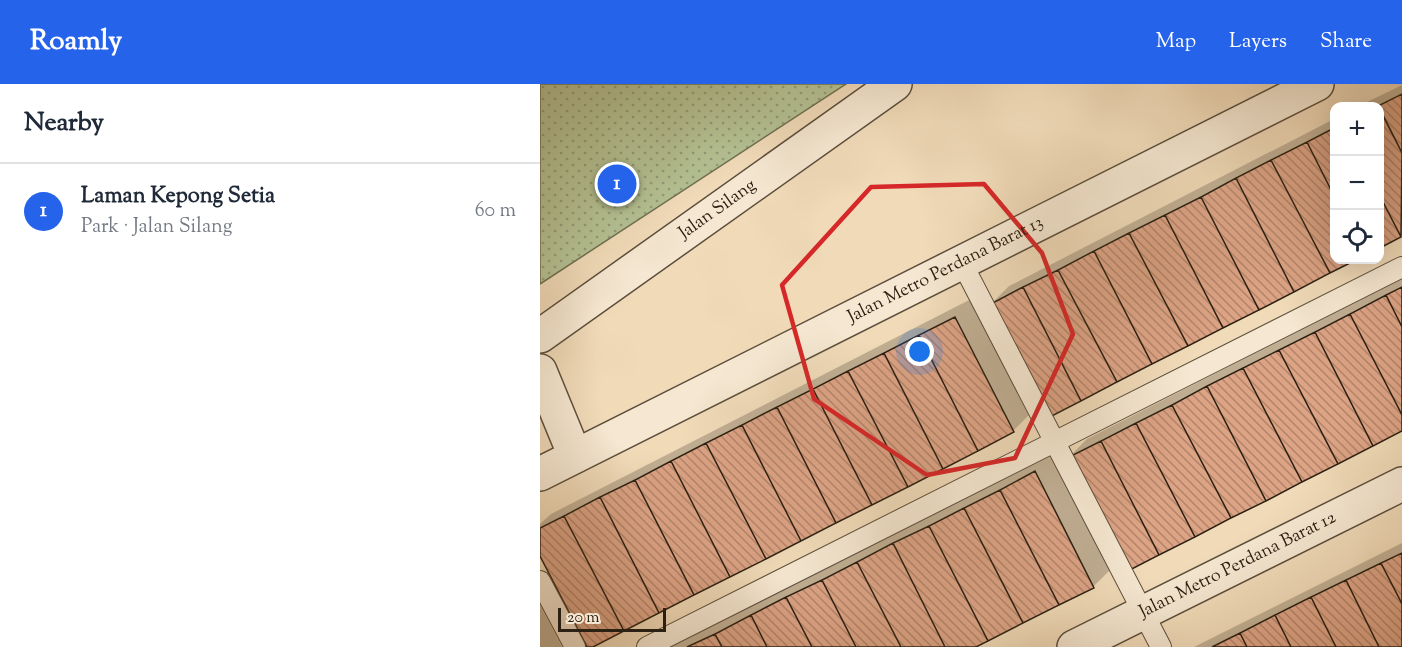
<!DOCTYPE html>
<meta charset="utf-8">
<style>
:root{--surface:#fff;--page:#f2f2f3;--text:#1f2937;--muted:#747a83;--line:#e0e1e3;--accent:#2563eb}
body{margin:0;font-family:"Sorts Mill Goudy",serif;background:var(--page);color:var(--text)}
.controls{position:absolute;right:18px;top:18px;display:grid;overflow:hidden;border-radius:12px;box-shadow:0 6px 24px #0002}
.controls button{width:54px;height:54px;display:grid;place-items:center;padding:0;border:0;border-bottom:2px solid var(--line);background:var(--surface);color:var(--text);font:30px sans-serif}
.scale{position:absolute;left:18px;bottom:15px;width:108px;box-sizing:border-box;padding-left:6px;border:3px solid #2b2012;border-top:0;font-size:16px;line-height:21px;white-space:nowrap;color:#2b2012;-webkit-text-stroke:4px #f5e7d1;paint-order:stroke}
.you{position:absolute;left:380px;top:268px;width:21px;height:21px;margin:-15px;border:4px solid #fff;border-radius:50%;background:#1a73e8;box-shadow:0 0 0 9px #1a73e833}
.badge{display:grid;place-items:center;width:39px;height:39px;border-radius:50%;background:var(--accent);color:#fff;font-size:20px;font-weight:700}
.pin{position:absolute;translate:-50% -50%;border:3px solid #fff;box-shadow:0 2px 6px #0006}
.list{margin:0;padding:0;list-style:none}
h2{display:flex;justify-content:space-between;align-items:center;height:78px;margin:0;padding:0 24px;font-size:26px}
h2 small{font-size:20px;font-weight:400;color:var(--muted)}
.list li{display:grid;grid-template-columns:39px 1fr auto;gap:18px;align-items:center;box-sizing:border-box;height:96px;padding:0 24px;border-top:2px solid var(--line)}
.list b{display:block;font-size:22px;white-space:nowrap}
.list p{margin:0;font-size:20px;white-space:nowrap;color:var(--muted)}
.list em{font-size:20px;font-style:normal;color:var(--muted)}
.icon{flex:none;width:33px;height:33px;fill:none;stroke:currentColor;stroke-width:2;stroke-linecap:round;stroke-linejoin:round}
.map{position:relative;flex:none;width:862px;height:563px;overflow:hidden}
header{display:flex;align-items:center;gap:36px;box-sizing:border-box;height:84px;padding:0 30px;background:var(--accent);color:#fff}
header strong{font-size:28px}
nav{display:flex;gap:33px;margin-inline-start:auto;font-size:21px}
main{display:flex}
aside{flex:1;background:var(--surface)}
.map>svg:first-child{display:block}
.park{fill:url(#park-dots);stroke:#707052;stroke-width:1.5}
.shadow{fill:#0003}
.building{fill:url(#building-back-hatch);stroke:#2b2012;stroke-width:1.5}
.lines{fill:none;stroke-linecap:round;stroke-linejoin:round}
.lane-casing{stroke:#5c4e3c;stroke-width:22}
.street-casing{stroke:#5c4e3c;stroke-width:36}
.lane{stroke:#f5e7d1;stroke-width:20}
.street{stroke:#f5e7d1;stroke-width:33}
.marked{fill:none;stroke:#d62828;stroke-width:4.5;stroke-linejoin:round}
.labels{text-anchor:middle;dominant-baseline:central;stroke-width:6;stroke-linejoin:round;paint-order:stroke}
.street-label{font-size:18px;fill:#2b2012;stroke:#f5e7d1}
</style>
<header>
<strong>Roamly</strong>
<nav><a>Map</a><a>Layers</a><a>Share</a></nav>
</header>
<main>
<aside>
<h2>Nearby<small></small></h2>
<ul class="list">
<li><span class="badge">1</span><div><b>Laman Kepong Setia</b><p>Park · Jalan Silang</p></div><em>60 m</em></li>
</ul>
</aside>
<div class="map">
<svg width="862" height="563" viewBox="0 0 862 563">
<defs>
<pattern id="park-dots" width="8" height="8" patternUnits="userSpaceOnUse" patternTransform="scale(1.5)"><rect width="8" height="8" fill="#b4c193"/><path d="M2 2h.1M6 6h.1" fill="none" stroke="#939c77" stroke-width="1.8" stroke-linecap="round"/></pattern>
<pattern id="building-back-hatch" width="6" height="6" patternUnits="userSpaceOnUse" patternTransform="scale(1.5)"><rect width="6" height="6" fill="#dca385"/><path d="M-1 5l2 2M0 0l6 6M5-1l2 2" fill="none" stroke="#b3846b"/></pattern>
</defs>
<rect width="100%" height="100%" fill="#f0dab8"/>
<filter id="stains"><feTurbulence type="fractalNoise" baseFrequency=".00333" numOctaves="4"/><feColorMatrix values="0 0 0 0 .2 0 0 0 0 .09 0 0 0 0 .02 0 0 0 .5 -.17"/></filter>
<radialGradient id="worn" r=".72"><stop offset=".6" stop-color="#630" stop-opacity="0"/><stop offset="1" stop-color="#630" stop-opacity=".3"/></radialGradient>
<path class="park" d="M 0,0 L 306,0 L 0,200 Z"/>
<path class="shadow" d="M 862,1 L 862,151 L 840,162 L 840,22 L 819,22 Z
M 794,35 L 794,176 L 813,176 L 507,333 L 449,222 L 469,202 Z
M 862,194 L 862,345 L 527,375 L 547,355 Z
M 435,213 L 493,327 L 473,347 L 49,563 L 0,468 L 0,440 L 11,430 Z
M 516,368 L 574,482 L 553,503 L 433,563 L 130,563 Z
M 862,459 L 862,563 L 654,563 Z
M 0,521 L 22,563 L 0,563 Z"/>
<path class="building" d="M 862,10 L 862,69 L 838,22 Z
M 840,25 L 862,69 L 861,153 L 840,112 Z
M 794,44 L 794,112 L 767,58 Z
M 767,58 L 794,112 L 794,176 L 816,176 L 790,189 L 731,76 Z
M 731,76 L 790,189 L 754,208 L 696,94 Z
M 696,94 L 754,208 L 719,226 L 661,113 Z
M 840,112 L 861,153 L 840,164 Z
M 661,113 L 719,226 L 683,244 L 625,131 Z
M 625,131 L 683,244 L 648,262 L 589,149 Z
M 589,149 L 648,262 L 612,280 L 554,167 Z
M 554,167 L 612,280 L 577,298 L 518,186 Z
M 518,186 L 577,298 L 541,317 L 483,203 Z
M 483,203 L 541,317 L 506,335 L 447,222 Z
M 862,203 L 862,243 L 846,211 Z
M 846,211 L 862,243 L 862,331 L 810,230 Z
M 810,230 L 862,331 L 862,347 L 833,362 L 775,248 Z
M 415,233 L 474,348 L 438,367 L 379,251 Z
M 775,248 L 833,362 L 798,380 L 739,266 Z
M 379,251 L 438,367 L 403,385 L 344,269 Z
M 739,266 L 798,380 L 762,398 L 703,284 Z
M 344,269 L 403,385 L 368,403 L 308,287 Z
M 703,284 L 762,398 L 726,417 L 667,302 Z
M 308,287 L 368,403 L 332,421 L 273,305 Z
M 667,302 L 726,417 L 691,434 L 632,321 Z
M 273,305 L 332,421 L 296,439 L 237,323 Z
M 632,321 L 691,434 L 655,453 L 596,339 Z
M 237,323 L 296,439 L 261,457 L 202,341 Z
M 596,339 L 655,453 L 619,471 L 561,357 Z
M 202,341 L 261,457 L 226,475 L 166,359 Z
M 561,357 L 619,471 L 584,489 L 525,375 Z
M 166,359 L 226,475 L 190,493 L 131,377 Z
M 131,377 L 190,493 L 154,511 L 95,396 Z
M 495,387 L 554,504 L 519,521 L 460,406 Z
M 95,396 L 154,511 L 119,529 L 60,413 Z
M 460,406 L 519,521 L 483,539 L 424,424 Z
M 60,413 L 119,529 L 84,547 L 24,432 Z
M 424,424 L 483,539 L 448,557 L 389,442 Z
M 24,432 L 84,547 L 53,563 L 47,563 L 0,472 L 0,444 Z
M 389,442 L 448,557 L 436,563 L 405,563 L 353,459 Z
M 353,459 L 405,563 L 361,563 L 317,478 Z
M 862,469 L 862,520 L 841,479 Z
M 317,478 L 361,563 L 316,563 L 282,496 Z
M 841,479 L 862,520 L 862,563 L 839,563 L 806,496 Z
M 282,496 L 316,563 L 272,563 L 246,513 Z
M 806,496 L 839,563 L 796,563 L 771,513 Z
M 246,513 L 272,563 L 227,563 L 211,531 Z
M 771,513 L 796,563 L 751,563 L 735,531 Z
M 211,531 L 227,563 L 182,563 L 175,550 Z
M 735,531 L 751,563 L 707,563 L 700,549 Z
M 700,549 L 707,563 L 672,563 Z
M 175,550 L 182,563 L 147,563 Z"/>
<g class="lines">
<defs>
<path id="lane" d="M 422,179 L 621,563
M 0,497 L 35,563
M 107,563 L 862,183"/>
<g id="street">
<path id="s1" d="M 0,252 L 355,0"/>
<path d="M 0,287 L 35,372"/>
<path id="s2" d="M 0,390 L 777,0"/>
<path id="s3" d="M 534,563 L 862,400"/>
</g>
</defs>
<use href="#lane" class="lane-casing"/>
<use href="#street" class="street-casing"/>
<use href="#lane" class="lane"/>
<use href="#street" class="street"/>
</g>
<path class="marked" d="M 444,100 L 502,169 L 533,250 L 475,374 L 387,391 L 274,315 L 242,201 L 331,103 Z"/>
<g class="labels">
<g class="street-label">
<text stroke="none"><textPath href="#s1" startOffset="218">Jalan Silang</textPath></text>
<text stroke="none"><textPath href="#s2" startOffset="454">Jalan Metro Perdana Barat 13</textPath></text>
<text stroke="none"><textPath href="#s3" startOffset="183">Jalan Metro Perdana Barat 12</textPath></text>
</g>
</g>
<rect width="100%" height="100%" filter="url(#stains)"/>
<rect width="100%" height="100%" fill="url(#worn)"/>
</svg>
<div class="controls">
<button>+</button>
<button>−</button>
<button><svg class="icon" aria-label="locate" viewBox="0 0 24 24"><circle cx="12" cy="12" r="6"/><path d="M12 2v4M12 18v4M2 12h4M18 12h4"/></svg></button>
</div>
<div class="scale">20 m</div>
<div class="you"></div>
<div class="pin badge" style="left:77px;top:100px">1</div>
</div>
</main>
